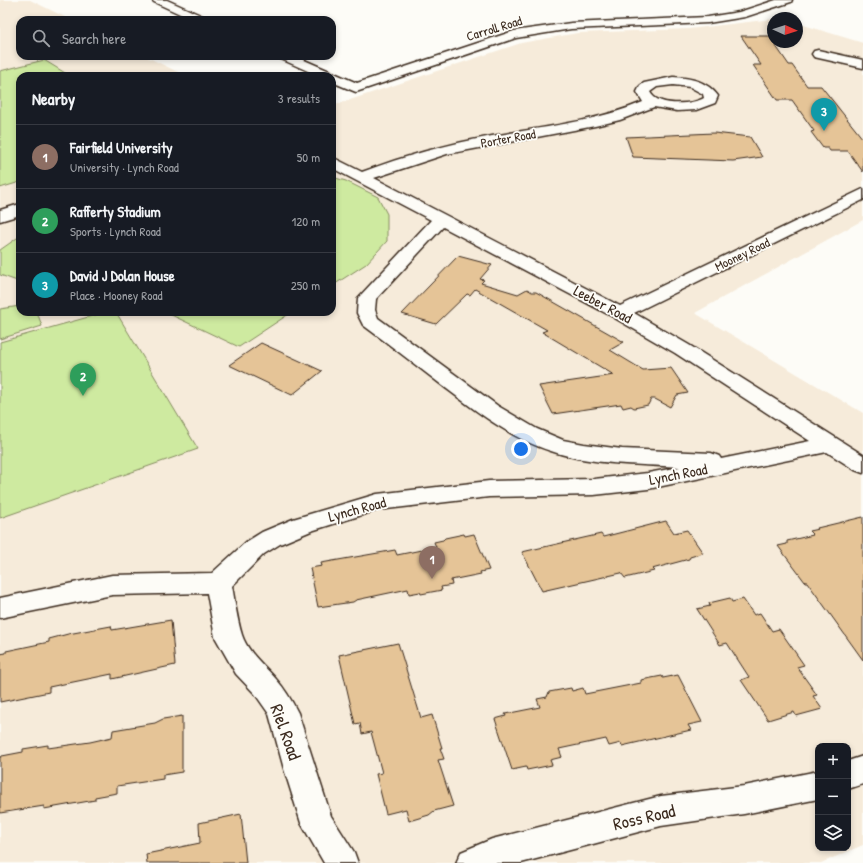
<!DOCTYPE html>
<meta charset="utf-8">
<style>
:root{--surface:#171b24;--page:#20242c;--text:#f1f3f6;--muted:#9ea1a6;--line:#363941;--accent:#0b8043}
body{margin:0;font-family:"Patrick Hand",sans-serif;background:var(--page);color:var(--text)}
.controls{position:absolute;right:12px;bottom:12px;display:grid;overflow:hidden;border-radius:8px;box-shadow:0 2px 6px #0003}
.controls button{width:36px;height:36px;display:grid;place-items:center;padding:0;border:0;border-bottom:1px solid var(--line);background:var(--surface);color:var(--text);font:20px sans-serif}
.compass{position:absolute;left:767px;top:12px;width:36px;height:36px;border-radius:50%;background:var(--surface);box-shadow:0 2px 6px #0003;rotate:93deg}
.you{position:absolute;left:521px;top:449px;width:14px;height:14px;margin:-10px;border:3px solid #fff;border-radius:50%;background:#1a73e8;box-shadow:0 0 0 6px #1a73e833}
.badge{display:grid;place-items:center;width:26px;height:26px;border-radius:50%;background:var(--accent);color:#fff;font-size:13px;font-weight:700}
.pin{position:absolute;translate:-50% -33px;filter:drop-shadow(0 1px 2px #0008)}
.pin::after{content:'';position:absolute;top:21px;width:14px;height:12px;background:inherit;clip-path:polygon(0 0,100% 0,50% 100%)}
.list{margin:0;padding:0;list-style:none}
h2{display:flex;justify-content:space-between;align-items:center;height:52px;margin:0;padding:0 16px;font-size:17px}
h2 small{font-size:13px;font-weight:400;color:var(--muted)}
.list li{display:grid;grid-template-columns:26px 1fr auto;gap:12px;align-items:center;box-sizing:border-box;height:64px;padding:0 16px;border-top:1px solid var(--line)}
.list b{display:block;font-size:15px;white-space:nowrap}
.list p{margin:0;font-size:13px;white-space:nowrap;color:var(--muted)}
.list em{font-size:13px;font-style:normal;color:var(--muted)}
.icon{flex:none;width:22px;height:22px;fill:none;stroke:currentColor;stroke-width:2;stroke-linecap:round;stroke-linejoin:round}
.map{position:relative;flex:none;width:863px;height:863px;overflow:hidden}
.search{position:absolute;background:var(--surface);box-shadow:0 2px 6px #0003;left:16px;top:16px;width:320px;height:44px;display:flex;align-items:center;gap:10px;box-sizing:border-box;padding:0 14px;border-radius:12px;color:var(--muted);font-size:15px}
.panel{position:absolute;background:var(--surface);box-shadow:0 2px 6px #0003;left:16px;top:72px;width:320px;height:244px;border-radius:12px}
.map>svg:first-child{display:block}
.built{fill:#f6ebda;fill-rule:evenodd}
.green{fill:#ceeaa0;stroke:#848a5f}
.building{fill:#e5c497;stroke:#3b2a1e}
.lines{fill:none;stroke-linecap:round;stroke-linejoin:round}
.street-casing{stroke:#3b2a1e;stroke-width:3}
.street{fill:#fdfcf7;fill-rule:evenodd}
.labels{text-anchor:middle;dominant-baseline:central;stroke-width:3.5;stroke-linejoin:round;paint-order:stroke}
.far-street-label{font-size:13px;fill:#3b2a1e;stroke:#fdfcf7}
.street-label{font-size:15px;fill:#3b2a1e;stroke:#fdfcf7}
.near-street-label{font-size:18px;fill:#3b2a1e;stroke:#fdfcf7}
</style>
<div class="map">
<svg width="863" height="863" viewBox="0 0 863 863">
<rect width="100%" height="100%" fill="#fdfcf7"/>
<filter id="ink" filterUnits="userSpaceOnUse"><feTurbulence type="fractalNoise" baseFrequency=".025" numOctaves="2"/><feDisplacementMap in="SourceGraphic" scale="8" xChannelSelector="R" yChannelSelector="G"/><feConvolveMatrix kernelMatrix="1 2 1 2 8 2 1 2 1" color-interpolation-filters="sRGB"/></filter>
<g filter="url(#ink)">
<path class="built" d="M 0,0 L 30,0 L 71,20 L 20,20 L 20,56 L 145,56 L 186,76 L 20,76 L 20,312 L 332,312 L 332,106 L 521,43 L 578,33 L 689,29 L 773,19 L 773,42 L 797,42 L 797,23 L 863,43 L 863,220 L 695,313 L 863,413 L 863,845 L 821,863 L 0,863 ZM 818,746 L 848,746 L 848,848 L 818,848 Z"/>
<path class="green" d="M 44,60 L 70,76 L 20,76 L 20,182 L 0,188 L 0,71 Z
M 332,177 L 346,181 L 378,197 L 387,214 L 387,241 L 366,264 L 332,286 Z
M 20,236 L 20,282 L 0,275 L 0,250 Z
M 20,306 L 20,312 L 37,312 L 42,326 L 0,339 L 0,309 Z
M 106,312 L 116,312 L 198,449 L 0,518 L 0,342 Z
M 165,312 L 292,312 L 239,347 Z"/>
<path class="building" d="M 741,36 L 769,36 L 789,65 L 792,65 L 807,86 L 821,86 L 863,139 L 863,172 L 848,151 L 830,151 L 828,148 L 823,148 L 811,132 L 814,131 L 792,100 L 777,100 L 753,65 L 761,65 Z
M 714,133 L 750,137 L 762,157 L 733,161 L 633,157 L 626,137 Z
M 458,256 L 492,265 L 480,279 L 484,280 L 481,283 L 518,294 L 527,289 L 532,292 L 536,292 L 624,342 L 610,350 L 643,370 L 671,368 L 688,393 L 677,395 L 670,407 L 655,399 L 651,399 L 648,405 L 634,408 L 631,406 L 623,408 L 621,404 L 553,414 L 539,386 L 614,375 L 542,332 L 547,330 L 475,289 L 470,295 L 467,294 L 436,324 L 402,314 Z
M 261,343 L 322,371 L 292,395 L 229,365 Z
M 863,517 L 863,660 L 807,582 L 805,582 L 778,546 L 787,544 L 787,541 L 813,535 L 809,531 L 818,529 L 817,528 Z
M 666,521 L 674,533 L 687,530 L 703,553 L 690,557 L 689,559 L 652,569 L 654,571 L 625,578 L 621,573 L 542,591 L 522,552 L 601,534 L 603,537 Z
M 464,534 L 465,536 L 474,534 L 489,570 L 480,572 L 481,574 L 451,580 L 452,585 L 441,587 L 442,590 L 421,594 L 420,592 L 409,594 L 408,589 L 356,600 L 353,602 L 318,607 L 310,568 L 322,566 L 321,563 L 384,552 L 395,550 L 397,555 L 436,547 L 434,542 L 443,540 L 445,538 Z
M 730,598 L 732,602 L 743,599 L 754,615 L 760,613 L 772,631 L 779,629 L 804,665 L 797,667 L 817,695 L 813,696 L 822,709 L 796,716 L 794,712 L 768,720 L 741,680 L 749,677 L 727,643 L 720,645 L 697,609 L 710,606 L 709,603 Z
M 171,620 L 175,665 L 112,679 L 112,674 L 49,687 L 49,692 L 0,702 L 0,654 L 6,653 L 6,651 L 49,642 L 49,639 L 68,634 L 111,626 L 112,630 Z
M 398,643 L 421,718 L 432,715 L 442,748 L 440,748 L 444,759 L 438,760 L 453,806 L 434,811 L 429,815 L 409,821 L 406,809 L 386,814 L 376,774 L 382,773 L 371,732 L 362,734 L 360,723 L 355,724 L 339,655 Z
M 678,675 L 702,722 L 688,725 L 691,730 L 622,746 L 621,743 L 609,746 L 606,739 L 559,749 L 562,757 L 550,760 L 552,765 L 527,770 L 526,767 L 512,770 L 495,719 L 506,716 L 505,714 L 540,707 L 537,699 L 547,697 L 549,692 L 571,688 L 572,691 L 583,688 L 585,694 L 641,683 L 641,680 L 662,676 L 663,678 Z
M 182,716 L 182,772 L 163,775 L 163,779 L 117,786 L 117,793 L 95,797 L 95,800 L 44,809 L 44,806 L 0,813 L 0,758 L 2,756 L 23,752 L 23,749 L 48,745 L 48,748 L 90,742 L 112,737 L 113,730 L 155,723 L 163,719 Z
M 241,814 L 246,863 L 147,863 L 146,854 L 200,843 L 199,823 Z"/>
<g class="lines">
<defs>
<path id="street" d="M 152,0 L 167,0 L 207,18 L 209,20 L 193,20 L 154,2 Z
M 776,0 L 792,0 L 791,2 L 745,17 L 708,23 L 571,29 L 516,38 L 356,92 L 332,82 L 332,76 L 319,76 L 281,59 L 279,56 L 295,56 L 357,83 L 514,31 L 571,23 L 708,17 L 739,12 Z
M 818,50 L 863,60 L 863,68 L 814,57 L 812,54 L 814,51 Z
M 673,77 C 691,78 707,81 718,96 L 715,103 L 696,110 L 677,111 L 654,107 L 620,120 L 595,126 L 447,154 L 374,178 L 620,306 L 863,189 L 863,200 L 634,313 L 689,345 L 863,455 L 863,473 L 855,470 L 827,452 L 648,489 L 594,495 L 489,497 L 378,510 L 311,531 L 280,544 L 264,554 L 232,586 C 235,602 237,619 242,635 C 248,653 264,665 276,679 C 285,689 292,701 298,713 L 331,816 L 354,852 L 358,863 L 324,863 L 301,823 L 284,769 L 269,714 L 255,694 L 236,674 L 215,637 L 207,593 L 112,595 L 0,618 L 0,598 L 112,575 L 212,573 L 246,542 L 262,532 L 293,519 L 377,494 L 489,481 L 594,479 L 648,473 L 680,467 C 637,464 591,465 551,451 C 510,438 476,411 443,386 C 416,365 390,345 363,325 L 357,313 L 358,298 L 431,220 L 332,168 L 332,157 L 362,172 C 404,156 448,144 492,136 C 543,127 595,122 643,102 L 637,92 L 640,86 L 644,83 ZM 673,85 L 690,87 L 703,94 L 704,98 C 691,105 657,107 650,92 L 657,87 ZM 443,227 L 613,317 L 675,353 L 810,441 L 721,459 L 719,456 L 711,453 L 622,449 L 584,444 L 563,440 L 537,429 L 498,406 L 378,318 L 375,310 L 376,299 Z
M 20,204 L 20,215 L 0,221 L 0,210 Z
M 863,756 L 863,784 L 848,789 L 848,761 Z
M 818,771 L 818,799 L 744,814 L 661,826 L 521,863 L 456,863 L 461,852 L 492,839 L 661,796 L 744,786 Z"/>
</defs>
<use href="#street" class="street-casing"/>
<use href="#street" class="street"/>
</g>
</g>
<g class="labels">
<g class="far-street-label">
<text transform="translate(494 28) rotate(-17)">Carroll Road</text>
<text transform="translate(508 138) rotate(-10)">Porter Road</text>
<text transform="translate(742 254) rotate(-26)">Mooney Road</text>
</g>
<g class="street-label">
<text transform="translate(603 304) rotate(28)">Leeber Road</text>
<text transform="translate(678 474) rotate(-11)">Lynch Road</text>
<text transform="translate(357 509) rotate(-15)">Lynch Road</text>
</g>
<g class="near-street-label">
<text transform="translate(286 732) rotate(70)">Riel Road</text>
<text transform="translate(644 817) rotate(-13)">Ross Road</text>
</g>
</g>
</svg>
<div class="controls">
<button>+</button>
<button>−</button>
<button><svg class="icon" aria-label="layers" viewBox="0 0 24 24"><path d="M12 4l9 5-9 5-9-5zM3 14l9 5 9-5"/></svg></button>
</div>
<svg class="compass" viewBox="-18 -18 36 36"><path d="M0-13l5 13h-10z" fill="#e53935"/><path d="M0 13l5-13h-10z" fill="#9ea1a6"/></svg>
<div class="you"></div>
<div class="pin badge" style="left:432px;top:579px;background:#8d6e63">1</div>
<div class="pin badge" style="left:83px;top:396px;background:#2e9e5b">2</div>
<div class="pin badge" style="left:824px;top:131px;background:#0f9aa8">3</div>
<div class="search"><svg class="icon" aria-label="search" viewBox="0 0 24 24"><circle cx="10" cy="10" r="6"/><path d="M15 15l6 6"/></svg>Search here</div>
<section class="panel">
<h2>Nearby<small>3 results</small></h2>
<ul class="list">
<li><span class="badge" style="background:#8d6e63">1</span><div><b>Fairfield University</b><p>University · Lynch Road</p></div><em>50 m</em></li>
<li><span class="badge" style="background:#2e9e5b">2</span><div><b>Rafferty Stadium</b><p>Sports · Lynch Road</p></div><em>120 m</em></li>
<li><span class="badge" style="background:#0f9aa8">3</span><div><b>David J Dolan House</b><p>Place · Mooney Road</p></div><em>250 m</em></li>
</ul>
</section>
</div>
